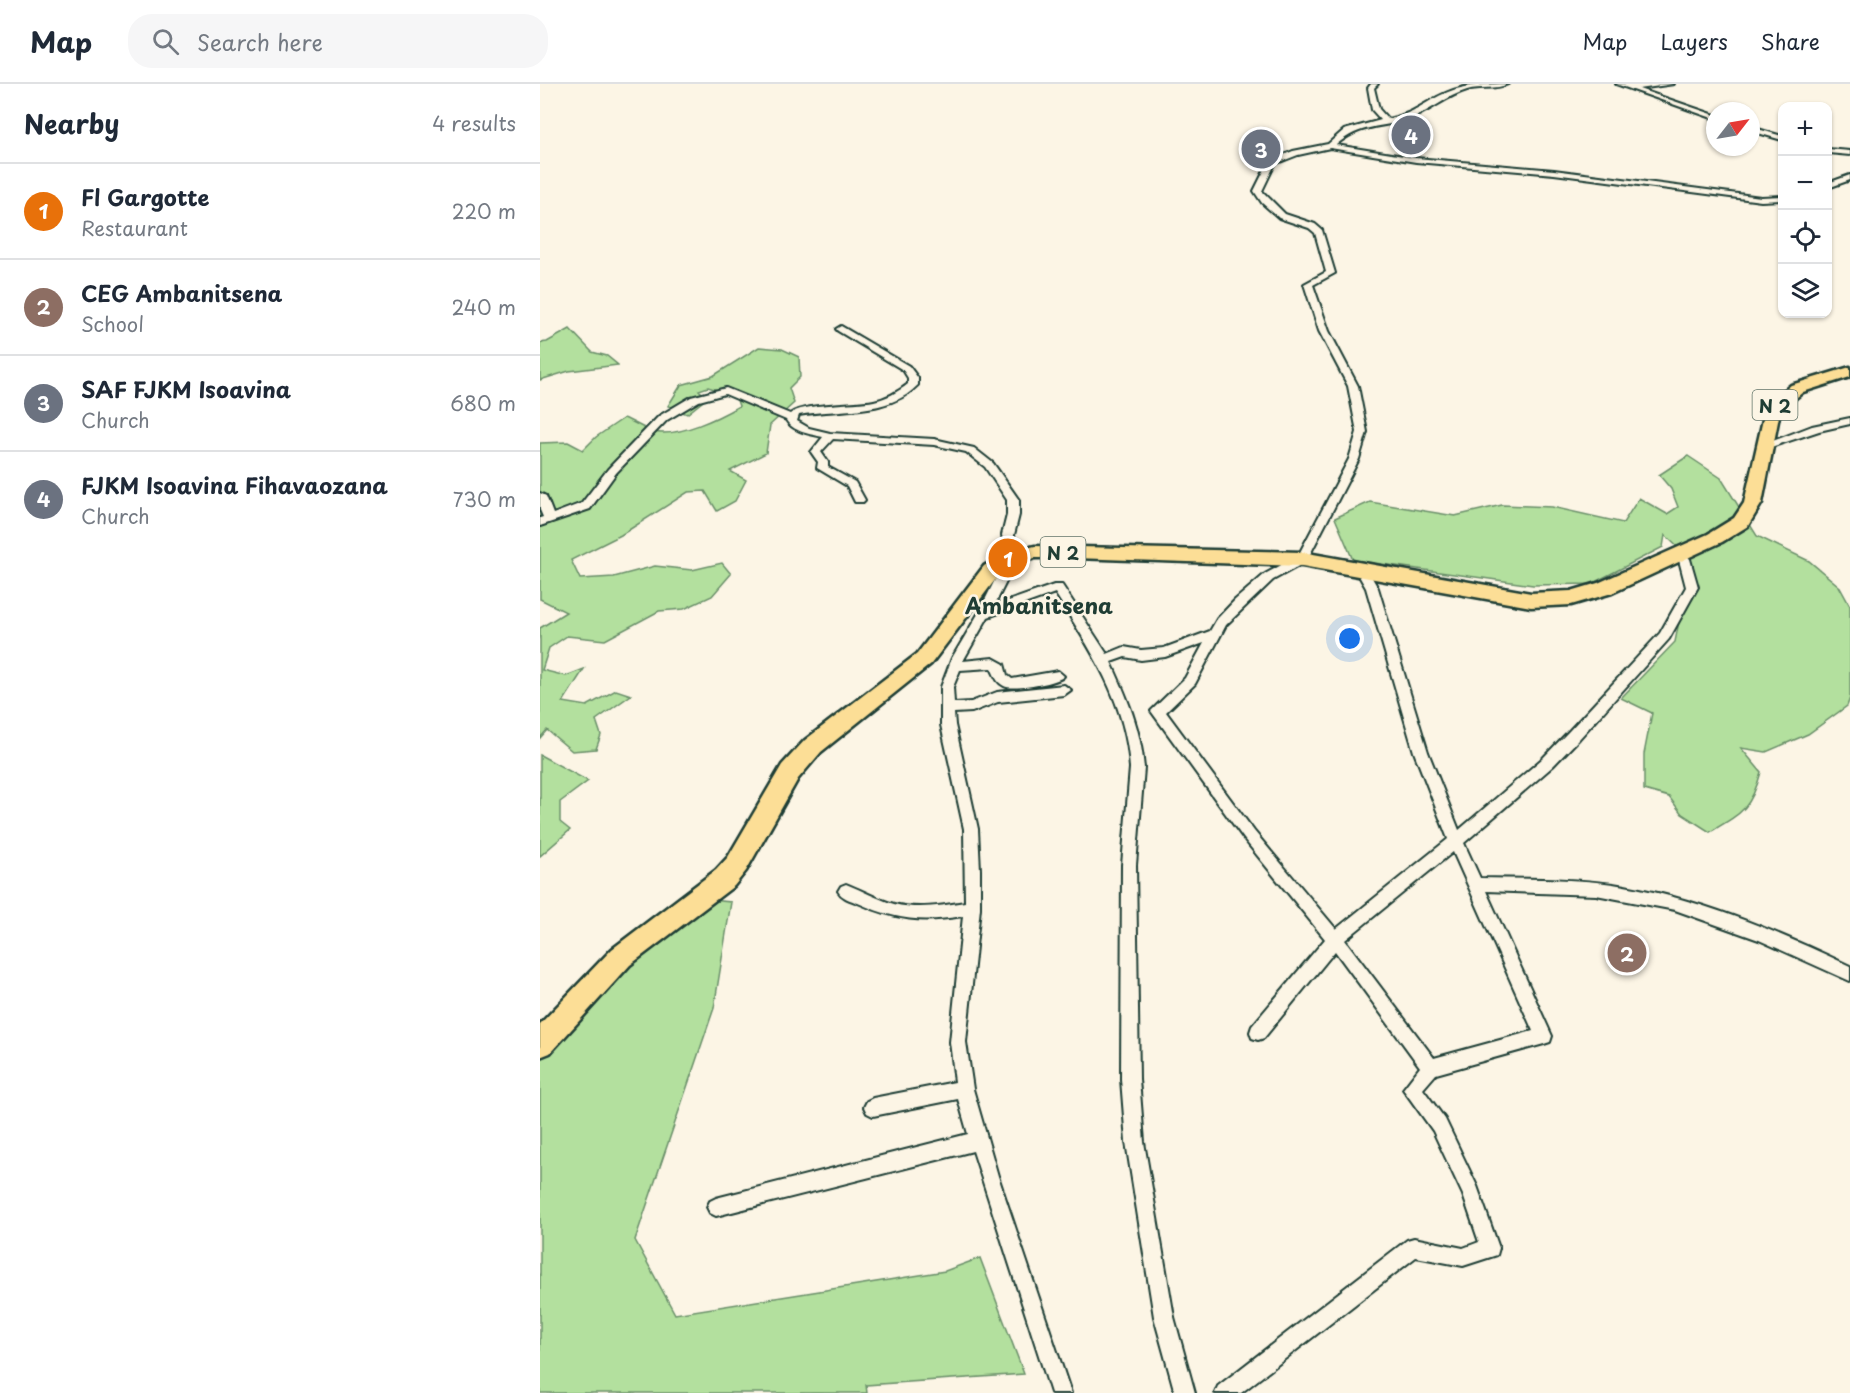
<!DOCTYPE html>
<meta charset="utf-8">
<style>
:root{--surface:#fff;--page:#f6f6f7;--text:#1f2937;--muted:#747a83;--line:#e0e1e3;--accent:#0f766e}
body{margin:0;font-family:"Playpen Sans",sans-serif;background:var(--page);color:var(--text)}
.controls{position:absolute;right:18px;top:18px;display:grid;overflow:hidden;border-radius:12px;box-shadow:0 2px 4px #0004}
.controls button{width:54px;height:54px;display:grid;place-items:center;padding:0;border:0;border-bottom:2px solid var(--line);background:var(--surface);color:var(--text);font:30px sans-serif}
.compass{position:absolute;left:1166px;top:18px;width:54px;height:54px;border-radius:50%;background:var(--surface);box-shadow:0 2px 4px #0004;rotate:59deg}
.you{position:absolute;left:810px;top:555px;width:21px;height:21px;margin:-15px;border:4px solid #fff;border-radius:50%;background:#1a73e8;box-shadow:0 0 0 9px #1a73e833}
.badge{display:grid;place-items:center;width:39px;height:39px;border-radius:50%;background:var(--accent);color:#fff;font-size:20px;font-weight:700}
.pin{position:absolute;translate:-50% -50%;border:3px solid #fff;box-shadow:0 2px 6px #0006}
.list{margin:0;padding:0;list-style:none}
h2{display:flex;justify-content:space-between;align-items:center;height:78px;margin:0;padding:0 24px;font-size:26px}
h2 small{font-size:20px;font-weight:400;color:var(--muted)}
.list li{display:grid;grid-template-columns:39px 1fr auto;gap:18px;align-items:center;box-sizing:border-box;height:96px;padding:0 24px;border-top:2px solid var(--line)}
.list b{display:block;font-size:22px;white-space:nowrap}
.list p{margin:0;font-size:20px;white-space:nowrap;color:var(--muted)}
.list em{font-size:20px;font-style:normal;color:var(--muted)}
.icon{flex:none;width:33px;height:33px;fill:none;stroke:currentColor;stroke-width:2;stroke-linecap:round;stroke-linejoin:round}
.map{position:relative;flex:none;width:1310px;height:1309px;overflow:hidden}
header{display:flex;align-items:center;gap:36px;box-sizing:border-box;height:84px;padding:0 30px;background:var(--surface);border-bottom:2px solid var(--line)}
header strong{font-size:28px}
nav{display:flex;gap:33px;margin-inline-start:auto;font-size:21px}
.search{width:420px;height:54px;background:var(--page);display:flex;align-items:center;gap:15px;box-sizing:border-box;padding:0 21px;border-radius:24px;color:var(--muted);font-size:22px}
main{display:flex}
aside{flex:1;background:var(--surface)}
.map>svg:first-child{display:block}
.green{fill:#b3e09e;stroke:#698e69;stroke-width:1.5}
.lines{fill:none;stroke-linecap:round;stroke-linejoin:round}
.street-casing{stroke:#1f3d34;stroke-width:4}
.primary-casing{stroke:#1f3d34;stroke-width:5}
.street{fill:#fcf5e5;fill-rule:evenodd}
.primary{fill:#fcde96;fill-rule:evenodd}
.labels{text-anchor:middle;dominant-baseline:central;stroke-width:5;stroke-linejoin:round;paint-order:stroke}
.shield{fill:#fcf5e5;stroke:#617469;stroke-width:1.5}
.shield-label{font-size:18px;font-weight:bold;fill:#1f3d34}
.quarter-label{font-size:22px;font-weight:bold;fill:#1f3d34;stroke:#fcf5e5}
</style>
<header>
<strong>Map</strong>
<div class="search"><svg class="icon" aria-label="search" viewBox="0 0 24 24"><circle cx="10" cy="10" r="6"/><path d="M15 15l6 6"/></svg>Search here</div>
<nav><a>Map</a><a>Layers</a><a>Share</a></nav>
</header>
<main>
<aside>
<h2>Nearby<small>4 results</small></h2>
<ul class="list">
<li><span class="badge" style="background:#e8710a">1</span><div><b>Fl Gargotte</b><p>Restaurant</p></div><em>220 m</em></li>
<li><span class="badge" style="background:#8d6e63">2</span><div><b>CEG Ambanitsena</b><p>School</p></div><em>240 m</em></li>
<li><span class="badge" style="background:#6b7280">3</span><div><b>SAF FJKM Isoavina</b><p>Church</p></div><em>680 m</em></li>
<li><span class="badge" style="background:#6b7280">4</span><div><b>FJKM Isoavina Fihavaozana</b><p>Church</p></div><em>730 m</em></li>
</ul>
</aside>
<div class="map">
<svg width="1310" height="1309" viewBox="0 0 1310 1309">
<rect width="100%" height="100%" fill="#fcf5e5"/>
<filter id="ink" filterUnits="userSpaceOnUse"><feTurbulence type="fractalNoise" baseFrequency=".0167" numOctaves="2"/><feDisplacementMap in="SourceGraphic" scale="12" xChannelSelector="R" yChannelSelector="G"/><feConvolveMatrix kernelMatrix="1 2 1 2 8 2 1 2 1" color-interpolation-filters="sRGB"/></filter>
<g filter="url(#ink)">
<path class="green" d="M 30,245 L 52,268 L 67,272 L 78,281 L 29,287 L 0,296 L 0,259 L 7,258 Z
M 219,263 L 242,265 L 259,273 L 260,293 L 249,304 L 254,319 L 230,341 L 226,369 L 190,387 L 206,396 L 195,417 L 177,427 L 165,407 L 148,408 L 81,451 L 31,476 L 40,495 L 74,493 L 115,482 L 152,486 L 182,479 L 191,490 L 172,512 L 144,525 L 119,527 L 65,556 L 27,552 L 9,564 L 2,586 L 26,592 L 44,585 L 23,618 L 47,622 L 76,606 L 91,611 L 56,636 L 61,651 L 56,665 L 32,667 L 7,646 L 0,654 L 0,544 L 26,528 L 0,515 L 0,359 L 28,358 L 43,366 L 56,353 L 84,334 C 94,338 104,345 114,348 C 138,354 180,333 199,322 L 195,311 L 168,303 L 159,306 L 167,314 L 147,330 L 128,322 L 141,301 L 173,292 Z
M 1148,372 L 1181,394 L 1217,452 L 1269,477 L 1299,502 L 1310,522 L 1310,614 L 1307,622 L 1268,650 L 1226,668 L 1201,664 L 1221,688 C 1211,725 1202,729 1170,748 L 1142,730 L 1129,713 L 1104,706 L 1104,670 L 1112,629 L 1081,614 L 1135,558 L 1151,476 L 1125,451 L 1123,463 L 1051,500 L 993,501 L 813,476 L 795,434 L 830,418 L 915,432 L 962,421 L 1012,423 L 1083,439 L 1099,414 L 1127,430 L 1138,423 L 1131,405 L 1119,391 Z
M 0,671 L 48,697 L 20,718 L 20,738 L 30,746 L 0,772 Z
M 159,815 L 191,818 L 174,924 L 95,1156 L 135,1230 L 405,1187 L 440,1174 L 484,1290 L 326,1301 L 327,1309 L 0,1309 L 0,962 Z"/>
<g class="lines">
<defs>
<path id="street" d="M 831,0 L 838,0 L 834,4 L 839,25 L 848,35 C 875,30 885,17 908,8 C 928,0 947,0 968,0 C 957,6 940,2 927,6 C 906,12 890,28 869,35 C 840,45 822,39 796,61 L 876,74 L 1014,86 L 1221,113 L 1242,112 L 1242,116 L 1221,117 L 1014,90 L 876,78 L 790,64 L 758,71 L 735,80 L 722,107 L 745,130 L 775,140 L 782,146 L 795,189 L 773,201 L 789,247 L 818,302 L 827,348 L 819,375 L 766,478 L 733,496 L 686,541 L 655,600 L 626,628 L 714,747 L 796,845 L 908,755 L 874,668 L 826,504 L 814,483 L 816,480 L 824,480 L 838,504 L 888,668 L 919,746 L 1003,674 L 1029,647 L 1120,549 L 1146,503 L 1139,476 L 1133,470 L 1135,467 L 1143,467 L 1150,475 L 1158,503 L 1129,555 L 1039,655 L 1013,682 L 924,759 L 940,794 C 984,795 1029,794 1073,800 C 1156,813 1234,846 1310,882 L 1310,897 L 1219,856 L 1135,826 L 1056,811 L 946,807 L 1012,952 L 1010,958 L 1004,960 L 896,990 L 883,1005 L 905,1035 L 937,1102 L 959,1164 L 957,1171 L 923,1182 L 876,1173 L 701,1309 L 675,1309 L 678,1302 L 867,1156 L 874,1154 L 923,1164 L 939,1158 L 923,1111 L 893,1047 L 863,1005 L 880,983 L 795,867 L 724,954 L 718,956 L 712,954 L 710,948 L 712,942 L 785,855 L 704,755 L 611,627 L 645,594 L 664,559 L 625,573 L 601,576 L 585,573 L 571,578 C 587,613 601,645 604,684 L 596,781 L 599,995 L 604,1058 L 634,1233 L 655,1309 L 635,1309 L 614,1233 L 586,1058 L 581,995 L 582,781 L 590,684 C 586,617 550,564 515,509 L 448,533 L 423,577 L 453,574 L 464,580 L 467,591 L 472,595 L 518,587 L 524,592 C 519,599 473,607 464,602 C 456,598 455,591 451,584 L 420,586 L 413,603 L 414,619 L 431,618 L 457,608 L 524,601 L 531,606 L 524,611 L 458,618 L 432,628 L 414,629 L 415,641 L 438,745 L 440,786 L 440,824 L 426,958 L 433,1005 L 458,1092 L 531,1309 L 511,1309 L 433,1067 L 176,1132 L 170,1129 L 167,1123 L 170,1117 L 176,1114 L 428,1050 L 418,1015 L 333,1032 L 327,1029 L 324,1023 L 327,1017 L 333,1014 L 415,998 L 410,958 L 423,832 C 382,839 356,836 318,819 C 310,816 302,814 298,807 L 301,802 L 306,800 C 322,806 337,815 354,820 C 377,826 401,822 425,818 L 424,745 L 401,641 L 401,603 L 412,574 L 438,530 L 466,474 L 462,451 L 467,431 L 467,416 L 445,383 L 426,368 L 394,361 L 293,355 L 281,368 L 288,378 L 288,383 L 315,398 L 325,416 L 323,418 L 315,418 L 307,402 L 277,384 L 278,378 L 271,368 L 283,353 C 270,350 253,348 246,336 L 185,310 L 159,317 L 127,336 L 76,389 L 50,425 L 0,442 L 0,434 L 3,433 L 0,426 L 0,409 L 6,412 L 13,430 L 42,419 L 68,385 L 119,332 L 151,313 L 186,304 L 250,330 C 262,319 315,321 334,317 C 347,314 358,308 368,300 L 368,294 L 363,286 L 298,247 L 296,245 L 301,242 L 369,282 L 378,294 L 378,301 C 349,332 297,324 259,331 L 257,337 L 269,344 L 290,349 L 394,355 L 434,364 L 453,379 L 479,416 L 479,431 L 474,451 L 478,474 L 454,522 L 514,501 L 522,501 L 567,570 L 584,563 L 601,566 L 624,564 L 670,547 L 677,535 L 695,516 L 725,490 L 758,472 L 809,375 L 817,348 L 808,302 L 779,247 L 764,200 L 786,188 L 775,149 L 769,144 L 739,134 L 722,119 L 714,107 L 729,77 L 753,67 L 788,60 L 804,46 L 841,36 L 832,26 L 828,4 ZM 913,768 L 993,947 L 894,974 L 805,856 Z
M 1076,0 L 1134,0 L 1099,5 L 1175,31 L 1175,35 Z
M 1211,43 L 1242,52 L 1242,56 L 1211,47 Z
M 1288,65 L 1310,67 L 1310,71 L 1288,69 Z
M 1310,91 L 1310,96 L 1288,104 L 1288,99 Z
M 1310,334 L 1310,340 L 1279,347 L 1225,365 L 1220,362 L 1272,342 Z"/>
<path id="primary" d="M 1310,283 L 1310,293 L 1263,308 L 1240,327 L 1222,419 L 1208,442 L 1182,458 L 1072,509 L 1031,521 L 991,523 L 762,482 L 535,474 L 495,474 L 479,479 L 458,492 L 391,580 L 281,668 L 258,695 L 206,787 L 194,802 L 90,881 L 10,969 L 0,973 L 0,940 L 72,865 L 176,786 L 188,773 L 242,681 L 265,656 L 377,570 L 444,482 L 465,469 L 495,462 L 762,468 L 991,509 L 1031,507 L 1058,499 L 1168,450 L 1194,434 L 1204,419 L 1226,322 L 1251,301 Z"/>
</defs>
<use href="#street" class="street-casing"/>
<use href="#primary" class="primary-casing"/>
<use href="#street" class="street"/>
<use href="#primary" class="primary"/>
</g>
</g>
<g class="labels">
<g class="shield">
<rect x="1212.5" y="306" width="45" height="30" rx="4.5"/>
<rect x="500.5" y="453" width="45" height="30" rx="4.5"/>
</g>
<g class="shield-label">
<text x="1235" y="321">N 2</text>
<text x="523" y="468">N 2</text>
</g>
<g class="quarter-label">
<text x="499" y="520">Ambanitsena</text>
</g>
</g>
</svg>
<div class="controls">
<button>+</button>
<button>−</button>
<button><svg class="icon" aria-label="locate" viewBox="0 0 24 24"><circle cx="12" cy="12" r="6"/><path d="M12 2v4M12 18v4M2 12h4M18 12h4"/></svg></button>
<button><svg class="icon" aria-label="layers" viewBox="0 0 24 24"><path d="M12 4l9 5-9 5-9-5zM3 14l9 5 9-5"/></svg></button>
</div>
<svg class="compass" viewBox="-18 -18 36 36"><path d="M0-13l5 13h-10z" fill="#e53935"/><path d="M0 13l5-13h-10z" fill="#747a83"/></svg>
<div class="you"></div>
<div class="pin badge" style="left:468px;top:474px;background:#e8710a">1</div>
<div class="pin badge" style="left:1087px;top:869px;background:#8d6e63">2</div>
<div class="pin badge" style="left:721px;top:65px;background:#6b7280">3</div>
<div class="pin badge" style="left:871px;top:51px;background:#6b7280">4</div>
</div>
</main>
